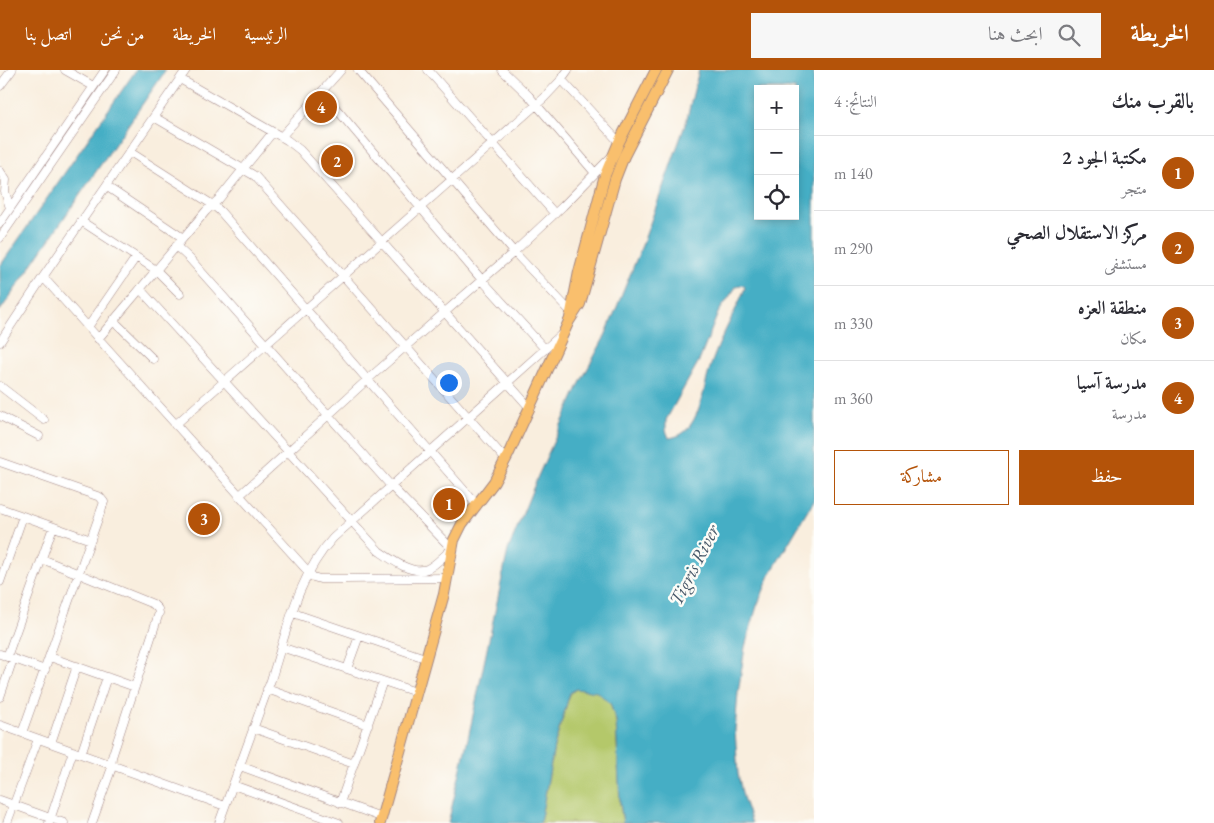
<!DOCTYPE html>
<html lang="ar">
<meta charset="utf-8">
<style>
:root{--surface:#fff;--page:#f7f7f7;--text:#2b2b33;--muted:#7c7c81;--line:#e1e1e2;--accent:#b45309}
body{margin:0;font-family:"EB Garamond",Amiri,serif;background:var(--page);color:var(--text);direction:rtl}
.controls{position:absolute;right:15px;top:15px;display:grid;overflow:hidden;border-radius:0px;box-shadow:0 2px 8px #0003}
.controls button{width:45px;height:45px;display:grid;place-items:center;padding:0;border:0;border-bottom:1px solid var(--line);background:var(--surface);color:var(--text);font:25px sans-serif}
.you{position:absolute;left:448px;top:312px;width:18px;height:18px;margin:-12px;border:4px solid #fff;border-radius:50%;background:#1a73e8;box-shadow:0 0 0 8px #1a73e833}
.badge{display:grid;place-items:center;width:32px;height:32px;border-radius:50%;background:var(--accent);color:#fff;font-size:16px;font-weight:700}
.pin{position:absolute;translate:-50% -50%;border:2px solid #fff;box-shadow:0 1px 5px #0006}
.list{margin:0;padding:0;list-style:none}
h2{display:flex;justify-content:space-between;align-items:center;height:65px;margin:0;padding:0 20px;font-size:21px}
h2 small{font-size:16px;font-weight:400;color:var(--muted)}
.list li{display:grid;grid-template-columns:32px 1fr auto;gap:15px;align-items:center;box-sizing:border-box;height:75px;padding:0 20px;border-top:1px solid var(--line)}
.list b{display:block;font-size:19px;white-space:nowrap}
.list p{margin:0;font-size:16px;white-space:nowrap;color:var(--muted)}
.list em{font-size:16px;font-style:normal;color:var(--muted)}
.actions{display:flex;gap:10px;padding:15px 20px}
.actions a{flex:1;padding:11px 0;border:1px solid var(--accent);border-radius:0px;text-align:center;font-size:18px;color:var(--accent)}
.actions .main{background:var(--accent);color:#fff}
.icon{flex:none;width:28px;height:28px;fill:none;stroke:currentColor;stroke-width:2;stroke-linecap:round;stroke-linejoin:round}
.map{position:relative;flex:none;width:814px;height:753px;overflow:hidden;direction:ltr}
header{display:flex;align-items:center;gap:30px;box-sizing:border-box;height:70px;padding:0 25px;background:var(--accent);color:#fff}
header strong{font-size:24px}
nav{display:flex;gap:28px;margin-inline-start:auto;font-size:18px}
.search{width:350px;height:45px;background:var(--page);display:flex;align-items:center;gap:12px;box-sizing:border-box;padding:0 18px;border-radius:0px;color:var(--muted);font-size:19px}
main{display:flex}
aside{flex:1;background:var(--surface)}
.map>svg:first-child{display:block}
.green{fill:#b4c86b;stroke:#7f744b}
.water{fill:#45aec5;stroke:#486678;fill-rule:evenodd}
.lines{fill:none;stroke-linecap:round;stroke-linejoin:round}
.minor-casing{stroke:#a28684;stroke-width:9}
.major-casing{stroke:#a28684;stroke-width:12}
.minor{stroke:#fff;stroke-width:8}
.major{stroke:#f9bf6d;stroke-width:10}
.labels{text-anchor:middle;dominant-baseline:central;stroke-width:5;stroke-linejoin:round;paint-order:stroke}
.water-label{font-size:19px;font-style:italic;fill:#485869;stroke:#fdfcf7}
</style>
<header>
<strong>الخريطة</strong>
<div class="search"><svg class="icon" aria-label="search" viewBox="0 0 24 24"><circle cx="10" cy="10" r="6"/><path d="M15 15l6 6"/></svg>ابحث هنا</div>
<nav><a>الرئيسية</a><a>الخريطة</a><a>من نحن</a><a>اتصل بنا</a></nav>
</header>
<main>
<aside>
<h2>بالقرب منك<small>النتائج: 4</small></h2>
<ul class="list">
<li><span class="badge">1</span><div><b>مكتبة الجود 2</b><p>متجر</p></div><em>140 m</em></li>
<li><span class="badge">2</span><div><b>مركز الاستقلال الصحي</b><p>مستشفى</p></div><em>290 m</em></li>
<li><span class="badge">3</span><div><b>منطقة العزه</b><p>مكان</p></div><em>330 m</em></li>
<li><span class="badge">4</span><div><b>مدرسة آسيا</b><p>مدرسة</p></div><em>360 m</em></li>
</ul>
<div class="actions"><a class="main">حفظ</a><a>مشاركة</a></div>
</aside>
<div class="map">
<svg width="814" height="753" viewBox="0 0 814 753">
<rect width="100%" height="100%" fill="#fdfcf7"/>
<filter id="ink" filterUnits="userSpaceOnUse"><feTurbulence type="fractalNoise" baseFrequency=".02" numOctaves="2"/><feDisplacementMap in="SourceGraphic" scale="10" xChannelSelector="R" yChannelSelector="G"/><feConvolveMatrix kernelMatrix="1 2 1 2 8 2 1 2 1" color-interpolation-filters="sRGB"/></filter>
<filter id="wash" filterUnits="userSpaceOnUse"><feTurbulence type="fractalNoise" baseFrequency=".0096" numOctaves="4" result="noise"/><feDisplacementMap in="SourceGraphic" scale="20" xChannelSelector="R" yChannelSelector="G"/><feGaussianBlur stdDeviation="1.12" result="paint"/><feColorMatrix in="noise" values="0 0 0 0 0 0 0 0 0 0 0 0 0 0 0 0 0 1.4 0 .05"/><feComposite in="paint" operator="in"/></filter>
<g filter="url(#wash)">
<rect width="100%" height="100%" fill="#f9eede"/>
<path class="green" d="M 576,619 L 597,621 L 610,633 L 616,651 L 620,733 L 623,753 L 540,753 L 554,677 L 570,623 Z"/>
<path class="water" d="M 136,0 L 166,0 L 0,241 L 0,196 Z
M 699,0 L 814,0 L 814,430 L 771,503 L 757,536 L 745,577 L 738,623 L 735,660 L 738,704 L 743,727 L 752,753 L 623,753 L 620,733 L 616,651 L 610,633 L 597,622 L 576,619 L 570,623 L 554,677 L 540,753 L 448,753 L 469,664 L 508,480 L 538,406 L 579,315 L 605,266 L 643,173 L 686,52 ZM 758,19 L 795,19 L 795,146 L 758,146 ZM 739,215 L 744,216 L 745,218 C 735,243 721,266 712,292 C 704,313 703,339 689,357 C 685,363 677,367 669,368 L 666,360 L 666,350 L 700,289 L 718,243 L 736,217 Z"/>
</g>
<g filter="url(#ink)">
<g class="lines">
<defs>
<path id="minor" d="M 65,0 L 93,16
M 358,0 L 514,182 L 571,242
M 428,0 L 555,144
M 502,0 L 529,26 L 595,103
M 180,9 L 287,70 L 300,80 L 530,338
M 561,9 L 619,72
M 0,16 L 12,0
M 322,22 L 482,210 L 545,279
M 154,47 L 255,106 L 506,390
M 281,67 L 341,0
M 130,82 L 213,135 L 220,141 L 477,435
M 0,101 L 6,110 L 5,122 L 10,138
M 106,116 L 183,168
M 81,151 L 156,200 L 180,224
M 0,153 L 105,0
M 0,168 L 116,0
M 43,207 L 313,507 L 320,509 L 345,509 L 447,508
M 140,219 L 379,481 C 392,490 412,505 427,499 C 436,495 444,485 452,479 L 391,416 L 190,189 L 176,176
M 113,250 L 153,289
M 88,257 L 136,187
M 98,269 L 206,141 L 219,129 L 273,62
M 0,272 L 43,207 L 186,0
M 0,316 L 44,350
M 0,346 L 39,366
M 175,355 L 544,28 L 560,11 L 568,0
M 0,392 L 100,427 L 104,432 L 22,663
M 239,426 L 367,310 L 514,182 L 563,136 L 612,86
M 0,438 L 91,470
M 42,489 L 153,534 L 158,539 L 159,543 L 112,687 L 111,700 L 92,753
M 0,512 L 23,446
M 293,543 L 425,588
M 281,577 L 416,622
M 0,584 L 45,600
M 7,587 L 53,457
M 50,587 L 135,617
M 347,599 L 359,566
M 267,619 L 368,655
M 0,627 L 13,589
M 0,655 L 225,736
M 253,658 L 354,694
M 51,673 L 77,596
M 81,684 L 107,607
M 240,696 L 381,747
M 233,715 L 339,753
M 0,730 L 64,753
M 340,733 L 383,611
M 7,753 L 38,669
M 49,753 L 73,681
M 219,753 C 236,705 254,658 271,610 C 287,561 297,507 333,468 L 563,263"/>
<path id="major" d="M 570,248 L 579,202 L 605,105 L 619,72 L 656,0
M 380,753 L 444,524 L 454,470 L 462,454 L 494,412 L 508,385 L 569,251 L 580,234 L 615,109 L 624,86 L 668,0"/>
</defs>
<use href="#minor" class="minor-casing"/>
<use href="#major" class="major-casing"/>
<use href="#minor" class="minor"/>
<use href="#major" class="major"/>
</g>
</g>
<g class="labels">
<g class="water-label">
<text transform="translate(694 495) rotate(-63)">Tigris River</text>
</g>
</g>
</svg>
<div class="controls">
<button>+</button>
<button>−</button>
<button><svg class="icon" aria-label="locate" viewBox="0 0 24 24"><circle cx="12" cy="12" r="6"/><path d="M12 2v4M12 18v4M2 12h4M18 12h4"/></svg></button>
</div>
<div class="you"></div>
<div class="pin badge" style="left:449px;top:434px">1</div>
<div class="pin badge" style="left:337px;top:91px">2</div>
<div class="pin badge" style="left:204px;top:449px">3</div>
<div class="pin badge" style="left:321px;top:37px">4</div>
</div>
</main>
